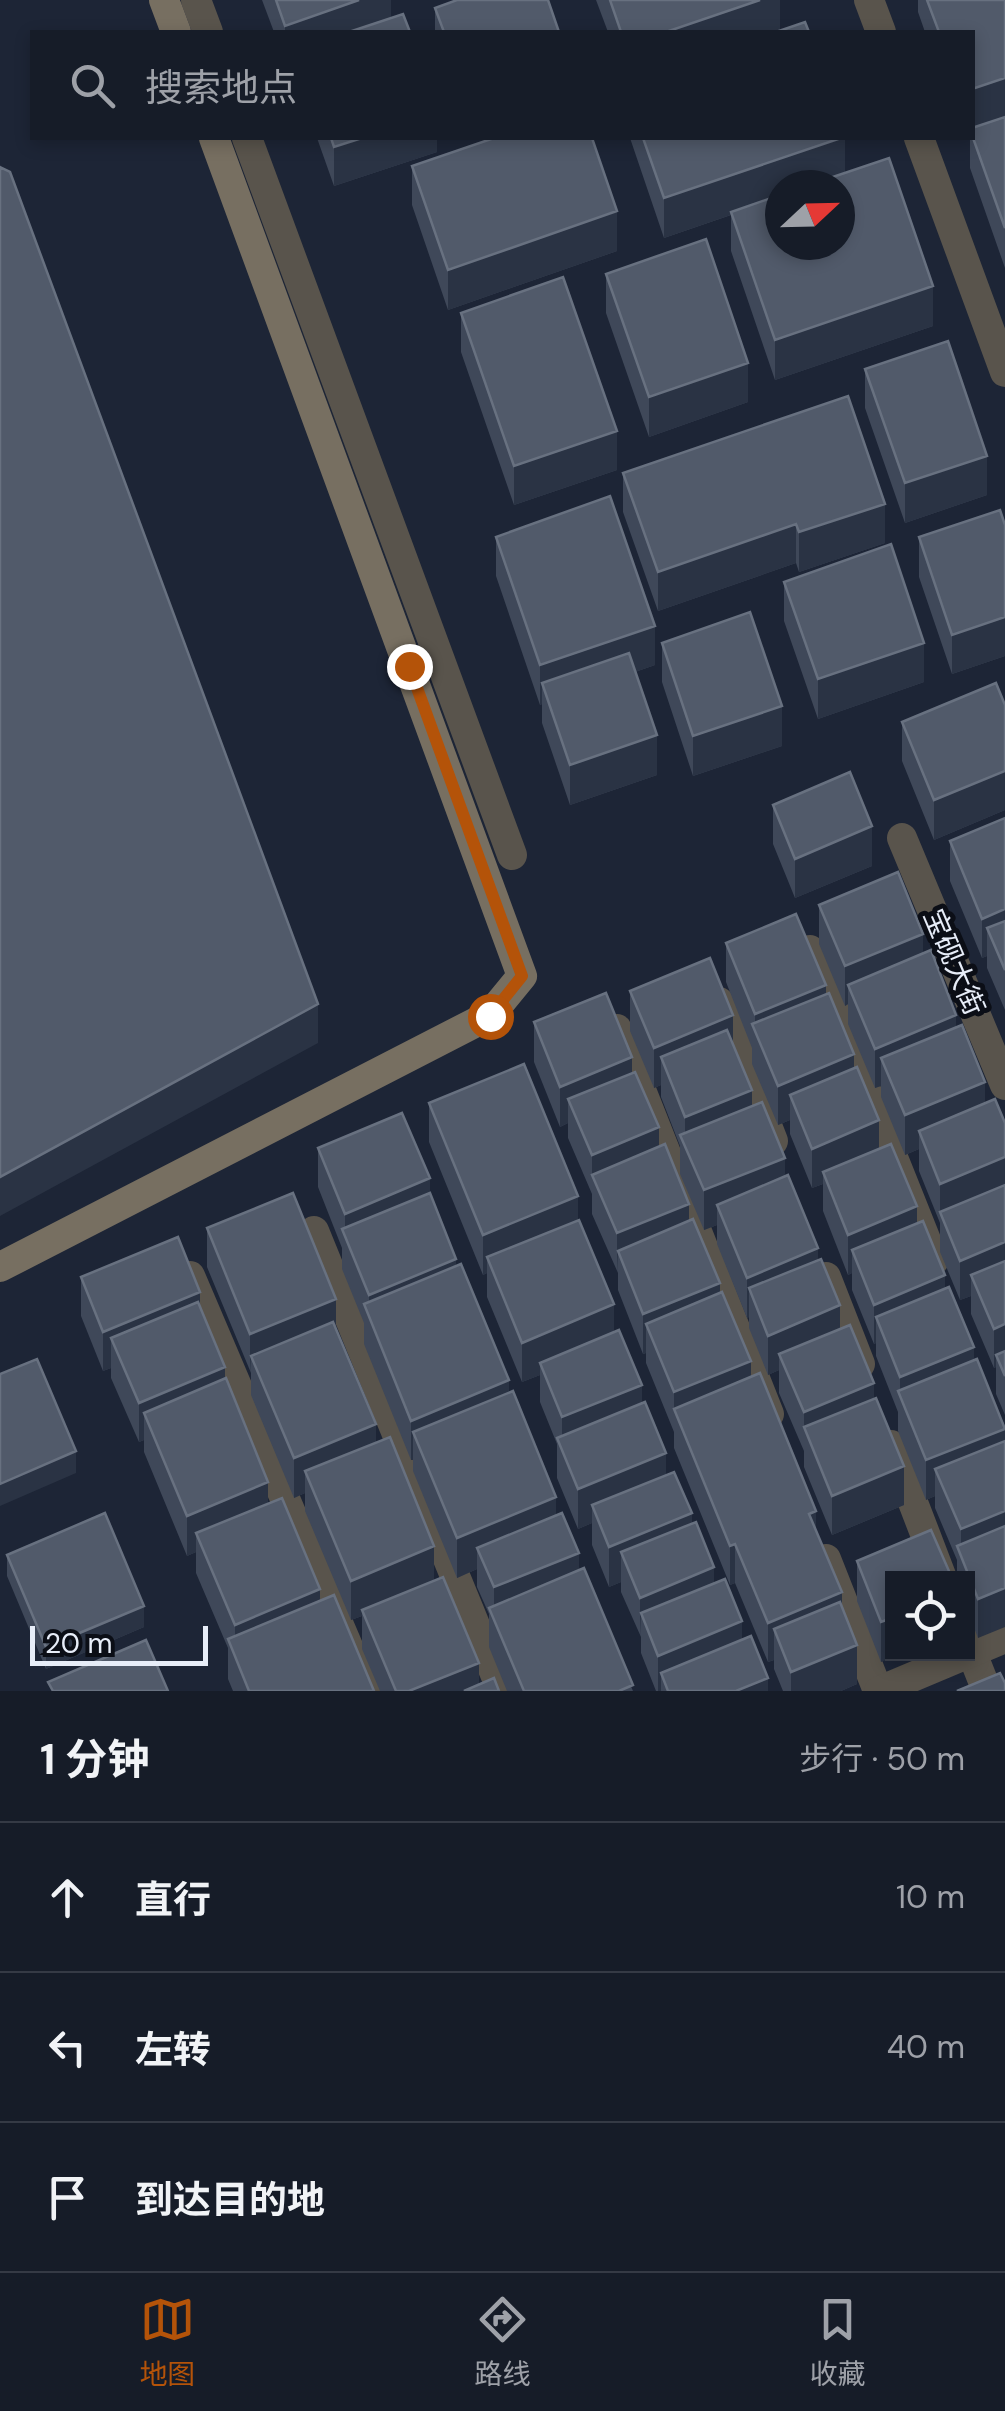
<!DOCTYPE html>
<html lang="zh">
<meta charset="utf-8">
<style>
:root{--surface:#161c28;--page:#232934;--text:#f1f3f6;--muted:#9ea1a8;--line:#353a45;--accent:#b45309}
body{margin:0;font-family:"DM Sans","Noto Sans SC",sans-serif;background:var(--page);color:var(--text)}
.controls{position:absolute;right:30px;bottom:30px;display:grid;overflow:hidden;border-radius:0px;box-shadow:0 5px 15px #0003}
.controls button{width:90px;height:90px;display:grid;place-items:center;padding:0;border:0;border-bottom:2px solid var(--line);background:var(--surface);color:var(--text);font:50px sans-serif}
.compass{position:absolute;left:765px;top:170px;width:90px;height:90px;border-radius:50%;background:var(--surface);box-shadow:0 5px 15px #0003;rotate:68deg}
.scale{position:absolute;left:30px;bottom:25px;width:178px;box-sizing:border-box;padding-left:10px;border:5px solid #e7edf8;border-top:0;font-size:28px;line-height:35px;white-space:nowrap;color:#e7edf8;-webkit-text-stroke:8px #0b0e16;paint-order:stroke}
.stop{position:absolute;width:30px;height:30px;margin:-22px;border:8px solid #b45309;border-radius:50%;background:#fff}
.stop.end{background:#b45309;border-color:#fff;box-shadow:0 2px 10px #0008}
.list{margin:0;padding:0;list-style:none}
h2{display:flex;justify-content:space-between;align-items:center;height:130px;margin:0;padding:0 40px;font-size:42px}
h2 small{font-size:32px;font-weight:400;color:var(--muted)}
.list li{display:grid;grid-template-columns:65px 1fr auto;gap:30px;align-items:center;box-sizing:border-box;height:150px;padding:0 40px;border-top:2px solid var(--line)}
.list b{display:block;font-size:38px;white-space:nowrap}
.list em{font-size:32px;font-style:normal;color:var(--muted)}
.icon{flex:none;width:55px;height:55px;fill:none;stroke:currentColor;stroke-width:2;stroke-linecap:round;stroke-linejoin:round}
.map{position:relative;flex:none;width:1005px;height:1691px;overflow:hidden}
.search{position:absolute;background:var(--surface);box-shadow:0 5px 15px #0003;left:30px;right:30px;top:30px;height:110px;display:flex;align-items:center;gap:25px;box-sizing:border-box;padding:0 35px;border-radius:0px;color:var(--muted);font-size:38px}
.sheet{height:580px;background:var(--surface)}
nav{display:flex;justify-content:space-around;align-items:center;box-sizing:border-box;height:140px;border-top:2px solid var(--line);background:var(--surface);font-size:28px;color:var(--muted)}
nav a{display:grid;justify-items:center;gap:5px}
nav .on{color:var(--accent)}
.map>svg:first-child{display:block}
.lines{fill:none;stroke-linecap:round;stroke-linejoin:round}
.lane{stroke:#59544c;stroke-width:30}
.street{stroke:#59544c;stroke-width:30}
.secondary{stroke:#776f61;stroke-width:30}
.wall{fill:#3f4859}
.shaded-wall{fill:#2a3344}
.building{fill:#515a6a;stroke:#687180;stroke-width:2.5}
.route{stroke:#b45309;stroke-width:12}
.labels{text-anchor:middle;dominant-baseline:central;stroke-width:10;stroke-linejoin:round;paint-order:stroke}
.street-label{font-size:28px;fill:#e7edf8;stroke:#0b0e16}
</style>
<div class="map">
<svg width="1005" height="1691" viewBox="0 0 1005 1691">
<rect width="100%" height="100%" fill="#1d2536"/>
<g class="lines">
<path class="lane" d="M 902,838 L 1005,1085
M 810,950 L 934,1260
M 719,1002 L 773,1141
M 617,1029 L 769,1414
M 314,1231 L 502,1691
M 190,1276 L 367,1691
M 826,1277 L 860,1364
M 891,1445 L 942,1578
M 826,1559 L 878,1691
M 968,1643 L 987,1691"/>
<path class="street" d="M 196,0 L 208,32
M 869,0 L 881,32
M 247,138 L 512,855
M 919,138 L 1005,372
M 879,1691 L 1005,1638"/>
<path class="secondary" d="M 164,0 L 176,32
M 0,1267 L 490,1015 L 522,976 L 214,138"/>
</g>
<path class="wall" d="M 262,0 L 391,0 L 391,18 L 410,32 L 274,32 Z
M 596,0 L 780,0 L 780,31 L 809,32 L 608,32 Z
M 918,0 L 1005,0 L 1005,268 L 970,168 L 970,138 L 972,138 L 972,32 L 925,32 L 918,12 Z
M 435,8 L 559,32 L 435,32 Z
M 317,138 L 437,138 L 437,152 L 334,186 Z
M 630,138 L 845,138 L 845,173 L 933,326 L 775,380 L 731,251 L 731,215 L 664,238 Z
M 412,166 L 617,251 L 448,310 L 412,205 Z
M 606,274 L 748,402 L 649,437 L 606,313 Z
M 461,313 L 617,470 L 514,505 L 461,352 Z
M 865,369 L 987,495 L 905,523 L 865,408 Z
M 623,473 L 885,543 L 799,572 L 796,563 L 658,611 L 623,512 Z
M 1005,525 L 1005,656 L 952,674 L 919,577 L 919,537 Z
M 496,537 L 655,665 L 635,672 L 657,775 L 570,805 L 542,723 L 542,704 L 540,705 L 496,576 Z
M 784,582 L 924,682 L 818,719 L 784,621 Z
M 662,643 L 782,746 L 693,776 L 662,682 Z
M 1005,705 L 1005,810 L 934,840 L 902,761 L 902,722 Z
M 773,805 L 872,866 L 795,898 L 773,844 Z
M 1005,818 L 1005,1010 L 987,968 L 987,956 L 982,958 L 950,881 L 950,841 Z
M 819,905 L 923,954 L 956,1027 L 985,1104 L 1005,1123 L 1005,1415 L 996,1394 L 996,1367 L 994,1368 L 971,1314 L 971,1296 L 960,1300 L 940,1252 L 940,1223 L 919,1171 L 919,1149 L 905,1155 L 881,1097 L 881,1086 L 875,1088 L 848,1024 L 848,1004 L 845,1006 L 819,944 Z
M 726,943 L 826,995 L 854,1068 L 879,1149 L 917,1223 L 974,1361 L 1005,1426 L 978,1638 L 968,1612 L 968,1578 L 957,1578 L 957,1560 L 935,1508 L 935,1496 L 926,1500 L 898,1431 L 898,1412 L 876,1356 L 876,1343 L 874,1344 L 852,1290 L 852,1273 L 848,1275 L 823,1211 L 823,1184 L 812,1188 L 790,1134 L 790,1120 L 778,1125 L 752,1064 L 752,1048 L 726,982 Z
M 630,991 L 733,1044 L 752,1106 L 785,1176 L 818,1260 L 840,1329 L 874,1399 L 904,1505 L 832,1535 L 804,1467 L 804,1451 L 779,1393 L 779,1370 L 768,1375 L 749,1328 L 749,1317 L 747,1318 L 717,1244 L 717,1225 L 704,1230 L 680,1174 L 680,1146 L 661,1097 L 661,1085 L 654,1088 L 630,1031 Z
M 534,1022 L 632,1073 L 659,1147 L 720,1293 L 751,1377 L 816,1531 L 842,1605 L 857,1684 L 841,1691 L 783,1691 L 774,1669 L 774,1660 L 768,1662 L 735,1583 L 730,1585 L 674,1448 L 674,1432 L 646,1363 L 646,1353 L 643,1354 L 618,1290 L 618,1273 L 592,1214 L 592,1194 L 568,1138 L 568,1123 L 560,1127 L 534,1062 Z
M 429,1103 L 578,1220 L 614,1332 L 642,1403 L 666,1475 L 692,1524 L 714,1583 L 768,1691 L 656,1691 L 641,1653 L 641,1637 L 621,1592 L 621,1582 L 609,1587 L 592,1545 L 592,1523 L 578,1529 L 557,1478 L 557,1444 L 540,1402 L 540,1375 L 522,1382 L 487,1297 L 487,1273 L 483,1275 L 429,1142 Z
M 318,1148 L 430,1194 L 456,1266 L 509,1392 L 556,1516 L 633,1691 L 507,1691 L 489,1647 L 489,1614 L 477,1587 L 477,1569 L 457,1578 L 413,1471 L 413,1460 L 411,1460 L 364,1344 L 364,1323 L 342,1269 L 342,1248 L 318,1187 Z
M 207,1228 L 336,1330 L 376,1443 L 479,1685 L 499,1691 L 380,1691 L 362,1649 L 362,1616 L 351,1620 L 305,1511 L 305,1493 L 294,1498 L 251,1395 L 251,1373 L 207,1267 Z
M 81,1277 L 200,1307 L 268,1503 L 320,1601 L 374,1691 L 233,1691 L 228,1679 L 228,1648 L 196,1573 L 196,1552 L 187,1556 L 144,1452 L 144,1440 L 139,1442 L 111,1378 L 111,1368 L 103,1371 L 81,1316 Z
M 931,1530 L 881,1662 L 857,1601 L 857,1561 Z
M 7,1555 L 144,1627 L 46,1669 L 7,1576 Z"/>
<path class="shaded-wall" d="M 359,0 L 391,0 L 391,28 L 379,32 L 285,32 L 285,26 Z
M 760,0 L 780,0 L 780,32 L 666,32 Z
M 1005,78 L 1005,117 L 972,129 L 972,89 Z
M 362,138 L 437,138 L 437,152 L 334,186 L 334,147 Z
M 841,138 L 845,138 L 845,176 L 817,185 L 780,185 L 780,198 L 664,238 L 664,198 Z
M 617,211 L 617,251 L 448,310 L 448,270 Z
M 933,286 L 933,326 L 775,380 L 775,340 Z
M 748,363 L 748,402 L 649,437 L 649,397 Z
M 617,431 L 617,470 L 514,505 L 514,466 Z
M 987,456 L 987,495 L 905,523 L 905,483 Z
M 885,504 L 885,543 L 799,572 L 799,532 Z
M 796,524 L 796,563 L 658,611 L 658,572 Z
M 1005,617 L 1005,656 L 952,674 L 952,635 Z
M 655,626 L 655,665 L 549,702 L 542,683 L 542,704 L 540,705 L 540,665 Z
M 924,643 L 924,682 L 818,719 L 818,679 Z
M 782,706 L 782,746 L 693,776 L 693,736 Z
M 657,735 L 657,775 L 570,805 L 570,765 Z
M 1005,771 L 1005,810 L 934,840 L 934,800 Z
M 872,826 L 872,866 L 795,898 L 795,859 Z
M 1005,909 L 1005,949 L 987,928 L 987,956 L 982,958 L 982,919 Z
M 923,934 L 923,973 L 848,985 L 848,1004 L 845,1006 L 845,966 Z
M 826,985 L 826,1024 L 755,1030 L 755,1014 Z
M 318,1004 L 318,1043 L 0,1216 L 0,1177 Z
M 733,1015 L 733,1055 L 661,1057 L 661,1085 L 654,1088 L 654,1048 Z
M 956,1015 L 956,1054 L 881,1058 L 881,1086 L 875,1088 L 875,1049 Z
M 854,1054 L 854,1093 L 790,1095 L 790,1120 L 778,1125 L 778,1086 Z
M 632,1057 L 632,1097 L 568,1099 L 568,1123 L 560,1127 L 560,1087 Z
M 985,1082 L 985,1121 L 919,1131 L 919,1149 L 905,1155 L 905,1115 Z
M 752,1090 L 752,1130 L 685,1146 L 685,1117 Z
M 879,1120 L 879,1160 L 823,1172 L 823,1184 L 812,1188 L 812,1149 Z
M 659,1127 L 659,1166 L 592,1175 L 592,1195 L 592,1155 Z
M 1005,1157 L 1005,1197 L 940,1213 L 940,1184 Z
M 785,1158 L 785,1197 L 717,1205 L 717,1225 L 704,1230 L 704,1190 Z
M 430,1178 L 430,1218 L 345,1235 L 345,1214 Z
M 578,1196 L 578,1235 L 487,1257 L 487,1273 L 483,1275 L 483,1235 Z
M 689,1204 L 689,1244 L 618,1251 L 617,1273 L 617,1233 Z
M 917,1206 L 917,1246 L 852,1250 L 852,1273 L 848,1275 L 848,1235 Z
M 1005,1242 L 1005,1282 L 971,1275 L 971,1296 L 960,1300 L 960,1261 Z
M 818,1248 L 818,1288 L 749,1288 L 749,1317 L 747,1318 L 747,1278 Z
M 456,1259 L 456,1298 L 369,1316 L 369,1295 Z
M 945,1275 L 945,1314 L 876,1317 L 876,1343 L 874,1344 L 874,1305 Z
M 720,1283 L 720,1323 L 646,1324 L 646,1353 L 643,1354 L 643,1314 Z
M 200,1292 L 200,1331 L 111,1338 L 111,1368 L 103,1371 L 103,1332 Z
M 336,1299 L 336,1338 L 251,1356 L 250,1374 L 250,1334 Z
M 614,1304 L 614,1344 L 540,1363 L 540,1375 L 522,1382 L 522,1343 Z
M 840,1305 L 840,1345 L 779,1354 L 779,1370 L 768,1375 L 768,1336 Z
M 1005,1324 L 1005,1364 L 996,1355 L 996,1367 L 994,1368 L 994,1329 Z
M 974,1347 L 974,1386 L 900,1395 L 900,1377 Z
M 751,1361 L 751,1400 L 674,1409 L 674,1432 L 674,1392 Z
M 225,1367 L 225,1407 L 144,1413 L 144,1440 L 139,1442 L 139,1403 Z
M 509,1380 L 509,1420 L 413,1432 L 413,1460 L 411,1460 L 411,1421 Z
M 874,1383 L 874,1423 L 804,1428 L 804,1412 Z
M 642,1385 L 642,1424 L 562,1451 L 562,1417 Z
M 376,1424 L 376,1464 L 305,1471 L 305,1493 L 294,1498 L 294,1458 Z
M 1005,1429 L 1005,1468 L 935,1469 L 935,1496 L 926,1500 L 926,1460 Z
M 76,1451 L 76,1473 L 0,1506 L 0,1484 Z
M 666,1453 L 666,1493 L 592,1505 L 592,1523 L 578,1529 L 578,1489 Z
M 904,1466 L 904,1505 L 832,1535 L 832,1496 Z
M 268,1482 L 268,1522 L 196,1533 L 196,1552 L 187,1556 L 187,1516 Z
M 556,1497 L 556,1537 L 477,1548 L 477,1569 L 457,1578 L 457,1538 Z
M 816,1511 L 816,1550 L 809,1514 Z
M 1005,1511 L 1005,1551 L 961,1556 L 961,1529 Z
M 692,1513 L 692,1552 L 621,1552 L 621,1582 L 609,1587 L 609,1547 Z
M 735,1544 L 735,1583 L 730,1585 L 730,1546 Z
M 434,1546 L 434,1586 L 362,1610 L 362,1616 L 351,1620 L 351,1581 Z
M 579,1553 L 579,1592 L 494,1620 L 494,1587 Z
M 714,1567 L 714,1606 L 641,1613 L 640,1637 L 640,1598 Z
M 1005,1588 L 1005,1627 L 978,1638 L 978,1599 Z
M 320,1589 L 320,1629 L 235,1656 L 235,1625 Z
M 842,1592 L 842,1632 L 774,1629 L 774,1660 L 768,1662 L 768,1623 Z
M 144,1606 L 144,1627 L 46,1669 L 46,1647 Z
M 892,1618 L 892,1654 L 902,1654 L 881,1662 L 881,1622 Z
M 742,1621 L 742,1660 L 661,1673 L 661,1691 L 658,1691 L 658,1656 Z
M 857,1645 L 857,1684 L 841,1691 L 791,1691 L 791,1672 Z
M 479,1663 L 479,1691 L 409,1691 Z
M 768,1678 L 768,1691 L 736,1691 Z"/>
<path class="building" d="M 276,0 L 359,0 L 285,26 Z
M 457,0 L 548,0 L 559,32 L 444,32 L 435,8 Z
M 610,0 L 760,0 L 666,32 L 621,32 Z
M 927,0 L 1005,0 L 1005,78 L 972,89 L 972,32 L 939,32 Z
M 403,14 L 410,32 L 349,32 Z
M 805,22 L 809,32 L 776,32 Z
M 1005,117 L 1005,228 L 972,135 L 972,128 Z
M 331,138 L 362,138 L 334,147 Z
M 494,138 L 592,138 L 617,211 L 448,270 L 412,166 Z
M 643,138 L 841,138 L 664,198 Z
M 889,158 L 933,286 L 775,340 L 731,212 L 780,195 L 780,245 L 840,245 L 840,185 L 809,185 Z
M 0,167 L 10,172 L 318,1004 L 0,1177 Z
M 706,239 L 748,363 L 649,397 L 606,274 Z
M 563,277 L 617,431 L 514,466 L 461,313 Z
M 948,341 L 987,456 L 905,483 L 865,369 Z
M 848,396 L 885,504 L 799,532 L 796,524 L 658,572 L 623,473 Z
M 610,496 L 655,626 L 540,665 L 496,537 Z
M 1000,510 L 1005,525 L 1005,617 L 952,635 L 919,537 Z
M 891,544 L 924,643 L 818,679 L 784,582 Z
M 750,612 L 782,706 L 693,736 L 662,643 Z
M 629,653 L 657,735 L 570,765 L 542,683 Z
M 996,683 L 1005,705 L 1005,771 L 934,800 L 902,722 Z
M 850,772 L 872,826 L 795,859 L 773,805 Z
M 1005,818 L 1005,909 L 982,919 L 950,841 Z
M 898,872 L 923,934 L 845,966 L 819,905 Z
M 796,914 L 826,985 L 755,1014 L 726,943 Z
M 1005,921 L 1005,970 L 987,928 Z
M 931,950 L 956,1015 L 875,1049 L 848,985 Z
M 710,958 L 733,1015 L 654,1048 L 630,991 Z
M 606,993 L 632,1057 L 560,1087 L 534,1022 Z
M 829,993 L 854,1054 L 778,1086 L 752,1024 Z
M 962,1025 L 985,1082 L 905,1115 L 881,1058 Z
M 727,1030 L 752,1090 L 685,1117 L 661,1057 Z
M 524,1064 L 578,1196 L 483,1235 L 429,1103 Z
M 857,1067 L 879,1120 L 812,1149 L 790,1095 Z
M 635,1072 L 659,1127 L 592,1155 L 568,1099 Z
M 995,1099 L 1005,1123 L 1005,1157 L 940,1184 L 919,1131 Z
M 762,1102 L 785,1158 L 704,1190 L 680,1135 Z
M 402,1113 L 430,1178 L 345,1214 L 318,1148 Z
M 665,1144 L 689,1204 L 617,1233 L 592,1175 Z
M 891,1144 L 917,1206 L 848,1235 L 823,1172 Z
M 788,1175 L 818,1248 L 747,1278 L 717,1205 Z
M 1005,1185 L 1005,1242 L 960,1261 L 940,1212 Z
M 293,1193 L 336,1299 L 250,1334 L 207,1228 Z
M 430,1193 L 456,1259 L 369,1295 L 342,1229 Z
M 693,1219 L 720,1283 L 643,1314 L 618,1251 Z
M 579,1220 L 614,1304 L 522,1343 L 487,1257 Z
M 923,1221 L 945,1275 L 874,1305 L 852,1250 Z
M 178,1237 L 200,1292 L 103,1332 L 81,1277 Z
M 821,1259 L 840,1305 L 768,1336 L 749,1288 Z
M 1005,1261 L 1005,1324 L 994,1329 L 971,1275 Z
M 461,1264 L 509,1380 L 411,1421 L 364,1304 Z
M 949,1287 L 974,1347 L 900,1377 L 876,1317 Z
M 722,1292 L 751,1361 L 674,1392 L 646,1324 Z
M 198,1302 L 225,1367 L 139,1403 L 111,1338 Z
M 333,1322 L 376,1424 L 294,1458 L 251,1356 Z
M 850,1325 L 874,1383 L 804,1412 L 779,1354 Z
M 619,1330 L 642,1385 L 562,1417 L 540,1363 Z
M 1005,1351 L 1005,1376 L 996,1355 Z
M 37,1359 L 76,1451 L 0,1484 L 0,1374 Z
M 977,1359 L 1005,1429 L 926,1460 L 898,1391 Z
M 760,1373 L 816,1511 L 809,1514 L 842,1592 L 768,1623 L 735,1544 L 730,1546 L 674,1409 Z
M 226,1378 L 268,1482 L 187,1516 L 144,1413 Z
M 513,1391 L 556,1497 L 457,1538 L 413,1432 Z
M 876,1398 L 904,1466 L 832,1496 L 804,1427 Z
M 645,1402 L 666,1453 L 578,1489 L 557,1438 Z
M 390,1437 L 434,1546 L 351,1581 L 305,1471 Z
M 1005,1441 L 1005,1511 L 961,1529 L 935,1469 Z
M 674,1472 L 692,1513 L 609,1547 L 592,1505 Z
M 282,1498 L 320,1589 L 235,1625 L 196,1533 Z
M 105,1513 L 144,1606 L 46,1647 L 7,1555 Z
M 562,1513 L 579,1553 L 494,1587 L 477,1548 Z
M 696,1522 L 714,1567 L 640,1598 L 621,1552 Z
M 1005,1526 L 1005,1588 L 978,1599 L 957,1546 Z
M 931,1530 L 952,1578 L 892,1578 L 892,1618 L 881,1622 L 857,1561 Z
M 584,1568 L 633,1685 L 619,1691 L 524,1691 L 489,1608 Z
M 443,1577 L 479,1663 L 409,1691 L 396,1691 L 362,1610 Z
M 725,1579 L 742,1621 L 658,1656 L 641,1613 Z
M 334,1595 L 374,1691 L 249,1691 L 228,1639 Z
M 840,1602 L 857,1645 L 791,1672 L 774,1629 Z
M 751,1636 L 768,1678 L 736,1691 L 668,1691 L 661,1673 Z
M 146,1640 L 168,1691 L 53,1691 L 48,1682 Z
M 1000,1673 L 1005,1683 L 1005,1691 L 957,1691 Z
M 494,1678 L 499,1691 L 464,1691 Z"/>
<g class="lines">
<path class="route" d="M 409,666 L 522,976 L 490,1016"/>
</g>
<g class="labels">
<g class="street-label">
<text transform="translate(954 962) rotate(67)">宝砚大街</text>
</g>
</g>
</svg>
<div class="controls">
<button><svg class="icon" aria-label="locate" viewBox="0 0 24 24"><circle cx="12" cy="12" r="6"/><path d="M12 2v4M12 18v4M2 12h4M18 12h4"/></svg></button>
</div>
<svg class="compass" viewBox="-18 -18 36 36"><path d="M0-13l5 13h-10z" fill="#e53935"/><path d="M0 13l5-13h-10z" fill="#9ea1a8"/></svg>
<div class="scale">20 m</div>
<div class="stop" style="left:490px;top:1016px"></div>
<div class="stop end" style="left:409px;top:666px"></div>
<div class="search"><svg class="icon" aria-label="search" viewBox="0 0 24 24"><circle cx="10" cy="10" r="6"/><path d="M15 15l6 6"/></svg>搜索地点</div>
</div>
<section class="sheet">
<h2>1 分钟<small>步行 · 50 m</small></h2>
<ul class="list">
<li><svg class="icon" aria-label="ahead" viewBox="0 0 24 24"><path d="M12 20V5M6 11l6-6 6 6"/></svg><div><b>直行</b></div><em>10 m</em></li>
<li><svg class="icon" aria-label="left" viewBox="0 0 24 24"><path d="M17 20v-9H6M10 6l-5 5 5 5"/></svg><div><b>左转</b></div><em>40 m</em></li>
<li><svg class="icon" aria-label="arrive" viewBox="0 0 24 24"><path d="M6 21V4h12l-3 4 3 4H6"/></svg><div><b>到达目的地</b></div></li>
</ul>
</section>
<nav>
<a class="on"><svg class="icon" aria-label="map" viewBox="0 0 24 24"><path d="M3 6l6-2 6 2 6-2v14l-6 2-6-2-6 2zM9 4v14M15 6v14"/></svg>地图</a>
<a><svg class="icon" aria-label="directions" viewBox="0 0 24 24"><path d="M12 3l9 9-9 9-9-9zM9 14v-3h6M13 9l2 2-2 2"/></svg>路线</a>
<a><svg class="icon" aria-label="saved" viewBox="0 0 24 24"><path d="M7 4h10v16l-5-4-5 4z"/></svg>收藏</a>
</nav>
